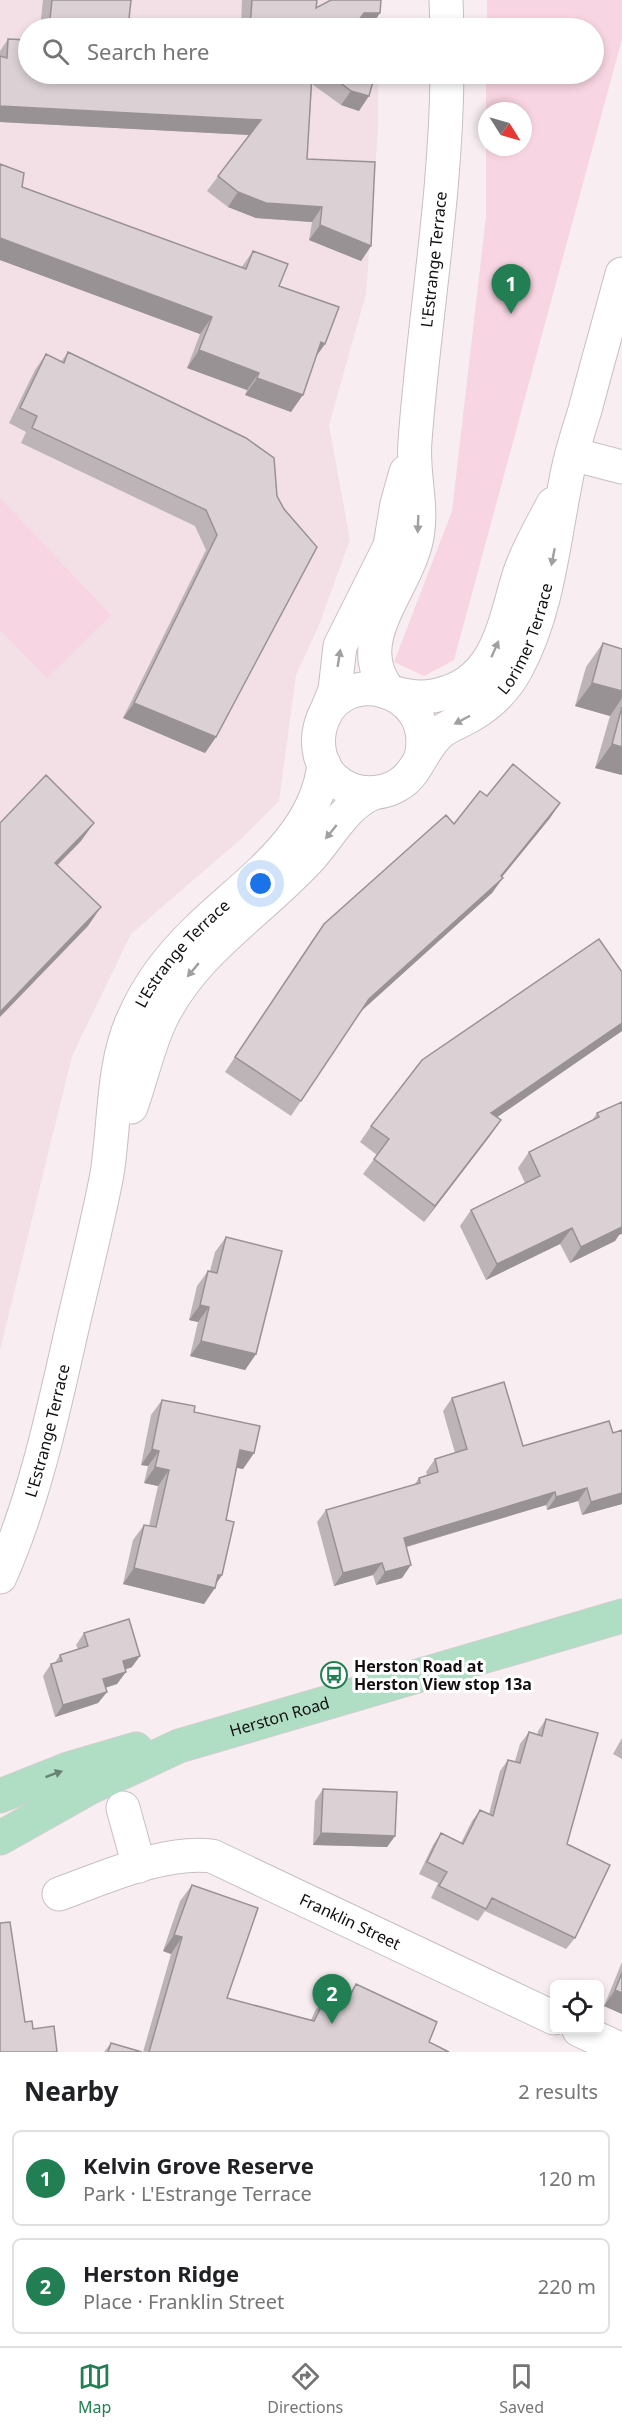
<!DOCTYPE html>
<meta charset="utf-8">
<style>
:root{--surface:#fff;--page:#f2f2f2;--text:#202124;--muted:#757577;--line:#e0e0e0;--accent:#227e53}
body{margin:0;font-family:"Noto Sans",sans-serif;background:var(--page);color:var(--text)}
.controls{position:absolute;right:18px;bottom:18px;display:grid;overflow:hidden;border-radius:9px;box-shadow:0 3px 9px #0003}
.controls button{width:54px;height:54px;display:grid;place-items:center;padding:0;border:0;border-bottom:2px solid var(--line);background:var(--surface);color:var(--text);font:30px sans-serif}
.compass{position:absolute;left:478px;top:102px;width:54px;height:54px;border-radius:50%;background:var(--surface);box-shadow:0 3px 9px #0003;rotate:127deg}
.you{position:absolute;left:261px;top:884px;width:21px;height:21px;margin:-15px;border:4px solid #fff;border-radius:50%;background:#1a73e8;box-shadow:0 0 0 9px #1a73e833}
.badge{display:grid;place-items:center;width:39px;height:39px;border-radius:50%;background:var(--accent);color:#fff;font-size:20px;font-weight:700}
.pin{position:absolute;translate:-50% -50px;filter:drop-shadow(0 2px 3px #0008)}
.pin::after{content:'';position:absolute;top:32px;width:21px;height:18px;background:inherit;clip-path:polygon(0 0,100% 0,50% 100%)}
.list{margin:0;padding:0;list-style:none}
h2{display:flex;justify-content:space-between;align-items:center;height:78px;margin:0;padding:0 24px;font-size:26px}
h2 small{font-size:20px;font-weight:400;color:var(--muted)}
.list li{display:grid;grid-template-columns:39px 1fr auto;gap:18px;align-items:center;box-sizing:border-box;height:96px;margin:0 12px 12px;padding:0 12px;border:2px solid var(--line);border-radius:9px}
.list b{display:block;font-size:22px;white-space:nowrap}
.list p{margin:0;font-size:20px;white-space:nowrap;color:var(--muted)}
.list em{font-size:20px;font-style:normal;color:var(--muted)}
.icon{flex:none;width:33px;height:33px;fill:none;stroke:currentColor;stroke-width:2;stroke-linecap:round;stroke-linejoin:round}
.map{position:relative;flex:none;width:622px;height:2052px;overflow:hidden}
.search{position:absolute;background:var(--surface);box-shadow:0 3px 9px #0003;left:18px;right:18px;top:18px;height:66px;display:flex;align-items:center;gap:15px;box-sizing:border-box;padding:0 21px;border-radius:33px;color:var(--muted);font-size:22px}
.sheet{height:294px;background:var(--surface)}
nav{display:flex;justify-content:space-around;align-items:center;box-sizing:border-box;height:84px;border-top:2px solid var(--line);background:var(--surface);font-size:16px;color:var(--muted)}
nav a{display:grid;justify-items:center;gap:3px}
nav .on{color:var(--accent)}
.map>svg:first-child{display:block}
.built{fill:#f2e0e6}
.green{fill:#f8d5e2;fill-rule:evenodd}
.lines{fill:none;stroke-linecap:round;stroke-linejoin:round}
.minor-casing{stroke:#c8bfc2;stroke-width:35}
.major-casing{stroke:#d0cfcf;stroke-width:35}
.minor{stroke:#fff;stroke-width:33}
.major{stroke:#b0dec4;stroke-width:33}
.wall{fill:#bcb4b6}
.shaded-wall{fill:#999294}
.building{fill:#dbd1d4;stroke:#999294;stroke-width:1.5}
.oneway{fill:#a19fa0}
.oneway2{fill:#698173}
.labels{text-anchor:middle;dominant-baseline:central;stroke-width:6;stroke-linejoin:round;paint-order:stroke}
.street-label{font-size:16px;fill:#130f11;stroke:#fff}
.poi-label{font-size:16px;font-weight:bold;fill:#130f11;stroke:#fff;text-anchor:start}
</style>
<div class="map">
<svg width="622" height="2052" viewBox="0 0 622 2052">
<rect width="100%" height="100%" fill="#f8eef1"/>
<path class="built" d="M 0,0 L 378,0 L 378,28 L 28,28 L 28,74 L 378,74 L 378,128 L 366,294 L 329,425 L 350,540 L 319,625 L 296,675 L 279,801 L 242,838 L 131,934 L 72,1056 L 0,1350 Z"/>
<path class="green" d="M 487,0 L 622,0 L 622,39 L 454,660 L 424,676 L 394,662 L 452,511 L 486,216 L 486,74 L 594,74 L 594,28 L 487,28 ZM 487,111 L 523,111 L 523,147 L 487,147 Z
M 0,498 L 111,615 L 47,678 L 0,630 Z"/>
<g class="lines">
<defs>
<g id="minor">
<path d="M 446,0 L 447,28"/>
<path d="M 572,454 L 622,467"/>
<path id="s1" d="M 390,692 C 347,642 407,590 417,537 C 423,505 412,473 415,441 C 424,319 446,197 447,74"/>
<path d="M 394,693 C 413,698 429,699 448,692 C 499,675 505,619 519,575 C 527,550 541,527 553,504"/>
<path d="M 325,715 L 335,690 L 340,646 L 390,546 L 397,504 L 406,472"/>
<path id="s2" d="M 421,757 C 438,685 335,662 320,728 C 316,745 320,766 333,778 C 356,800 395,797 413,771 C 423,757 428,742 442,731 C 451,725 461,721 470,716 C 491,704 506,689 517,668 C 548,610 553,544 566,480 C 570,456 578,433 585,410 C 597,364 610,319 622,274"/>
<path d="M 131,1107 C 142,1077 148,1045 162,1017 C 196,949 261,912 310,858 C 330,836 345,805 373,793"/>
<path id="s3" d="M 0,1577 C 35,1498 52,1416 71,1333 C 83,1280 97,1227 107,1174 C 115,1124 112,1063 134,1017 C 148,985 172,954 197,930 C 246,882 316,838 324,764"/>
<path d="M 123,1808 L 139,1866"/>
<path id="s4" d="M 59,1894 C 104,1878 164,1850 212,1856 L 554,2018"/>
<path d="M 579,2030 L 622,2050"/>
</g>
<g id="major">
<path d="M 0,1796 L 68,1769 L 136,1749"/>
<path id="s5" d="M 0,1838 L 89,1788 L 179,1746 L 622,1616"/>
</g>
</defs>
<use href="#minor" class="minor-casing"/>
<use href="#major" class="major-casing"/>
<use href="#minor" class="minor"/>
<use href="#major" class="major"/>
</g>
<path class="wall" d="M 43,0 L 131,0 L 128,28 L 40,28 Z
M 242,0 L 317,0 L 316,8 L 370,28 L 241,28 Z
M 8,39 L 28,74 L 375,74 L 359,111 L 341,105 L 312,84 L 307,159 L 371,246 L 361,261 L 309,240 L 312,222 L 256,218 L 228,207 L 207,191 L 249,135 L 0,122 L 0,51 Z
M 0,164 L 22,187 L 241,268 L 253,251 L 279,286 L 316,357 L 291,412 L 245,395 L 247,390 L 187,368 L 200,334 L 0,260 Z
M 68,352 L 246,438 L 216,737 L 205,753 L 123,718 L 206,550 L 195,526 L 21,443 L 26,432 L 9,423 L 35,370 L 46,354 L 61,362 Z
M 603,643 L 622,649 L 622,775 L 595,768 L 610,716 L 575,706 L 586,667 Z
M 487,796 L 560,803 L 550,818 L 502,877 L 492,893 L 360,1012 L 291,1116 L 225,1072 L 313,939 Z
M 622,972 L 622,1031 L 497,1117 L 501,1120 L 424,1222 L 363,1174 L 377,1155 L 360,1142 L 371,1126 Z
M 622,1102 L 619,1235 L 615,1241 L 570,1263 L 560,1244 L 486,1280 L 460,1226 L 471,1210 L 525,1183 L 518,1168 L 529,1152 L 591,1122 L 597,1113 Z
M 226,1237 L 256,1354 L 245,1370 L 190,1356 L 198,1322 L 189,1320 L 197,1286 L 208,1271 L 210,1271 L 215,1252 Z
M 452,1398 L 523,1446 L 622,1504 L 582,1515 L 578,1501 L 547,1510 L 546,1505 L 407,1547 L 402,1578 L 376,1585 L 373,1575 L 334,1586 L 317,1522 L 326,1510 L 414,1485 L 419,1478 L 427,1475 L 426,1472 L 435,1459 L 455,1453 L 443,1411 Z
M 162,1400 L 194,1412 L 254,1453 L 243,1469 L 237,1468 L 226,1520 L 222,1575 L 204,1604 L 123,1584 L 133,1540 L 144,1525 L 149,1526 L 158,1486 L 144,1483 L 148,1466 L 141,1465 L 151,1415 Z
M 84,1633 L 132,1667 L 125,1670 L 117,1684 L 105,1688 L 107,1692 L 98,1703 L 55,1717 L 43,1676 L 51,1664 L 54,1664 L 60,1655 L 78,1649 L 76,1645 Z
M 546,1719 L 567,1844 L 575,1938 L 566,1949 L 485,1911 L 478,1921 L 431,1898 L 438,1883 L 419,1874 L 433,1845 L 441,1833 L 461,1843 L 472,1821 L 480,1810 L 489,1814 L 500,1771 L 508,1760 L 515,1761 L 520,1744 L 529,1732 L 537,1735 L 538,1731 Z
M 622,1738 L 622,1759 L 613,1754 Z
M 323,1789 L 395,1836 L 387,1847 L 313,1845 L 315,1801 Z
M 192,1885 L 227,1998 L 311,2020 L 315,2011 L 327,1995 L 343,2003 L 356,1984 L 429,2042 L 449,2052 L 143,2052 L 171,1954 L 163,1951 L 180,1901 Z
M 622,1962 L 622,2014 L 604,2006 Z
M 111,2043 L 142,2052 L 104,2052 Z"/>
<path class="shaded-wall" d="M 364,13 L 380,13 L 370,28 L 352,28 Z
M 351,91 L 369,96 L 359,111 L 341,105 Z
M 0,106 L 261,120 L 250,135 L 0,122 Z
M 238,192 L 322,207 L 312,222 L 256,218 L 228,207 Z
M 320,225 L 371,246 L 361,261 L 309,240 Z
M 0,238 L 212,317 L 200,334 L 0,260 Z
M 321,342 L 325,344 L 313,361 Z
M 199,350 L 259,373 L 247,390 L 187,368 Z
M 257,378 L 303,395 L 291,412 L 245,395 Z
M 592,683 L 622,691 L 622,698 L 610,716 L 575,706 Z
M 134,703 L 216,737 L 205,753 L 123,718 Z
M 612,744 L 622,747 L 622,775 L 595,768 Z
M 560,803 L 550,818 L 497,883 L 503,878 L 492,893 L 358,1014 L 369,999 L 501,876 Z
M 94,823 L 81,841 L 42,881 L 55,863 Z
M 101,907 L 88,926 L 0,1017 L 0,1012 Z
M 622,1023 L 622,1031 L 480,1129 L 491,1113 Z
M 501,1120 L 490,1136 L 424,1222 L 435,1206 Z
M 622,1226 L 622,1234 L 619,1235 L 615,1241 L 570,1263 L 581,1247 Z
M 572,1228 L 560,1244 L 486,1280 L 497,1264 Z
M 200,1305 L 209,1307 L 198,1322 L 189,1320 Z
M 201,1341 L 256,1354 L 245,1370 L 190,1356 Z
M 152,1449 L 159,1451 L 148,1466 L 141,1465 Z
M 240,1450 L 254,1453 L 243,1469 L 229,1466 Z
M 155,1467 L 169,1470 L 158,1486 L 144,1483 Z
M 587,1488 L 578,1501 L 547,1510 L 556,1497 Z
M 555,1492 L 546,1505 L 395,1550 L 404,1538 Z
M 622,1493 L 622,1504 L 582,1515 L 591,1502 Z
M 382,1563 L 373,1575 L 334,1586 L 343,1573 Z
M 411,1565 L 402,1578 L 376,1585 L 385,1572 Z
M 134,1568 L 218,1575 L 222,1575 L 213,1587 L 215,1588 L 204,1604 L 123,1584 Z
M 140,1656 L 132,1667 L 114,1673 L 123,1661 Z
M 126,1672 L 117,1684 L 95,1691 L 103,1679 Z
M 107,1692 L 98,1703 L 55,1717 L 63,1705 Z
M 321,1833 L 395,1836 L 387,1847 L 313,1845 Z
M 174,1935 L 182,1937 L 171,1954 L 163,1951 Z
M 615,1990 L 622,1993 L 622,2014 L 604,2006 Z"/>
<path class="building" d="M 52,0 L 131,0 L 128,28 L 49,28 Z
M 252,0 L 317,0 L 316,8 L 331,0 L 381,0 L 380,13 L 364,13 L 353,28 L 250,28 Z
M 8,39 L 28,40 L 28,74 L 312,74 L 307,159 L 375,162 L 371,246 L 320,225 L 322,207 L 266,203 L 238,192 L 218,176 L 261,120 L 0,106 L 0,56 L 7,58 Z
M 329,74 L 375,74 L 369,96 L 351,91 Z
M 0,164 L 24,173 L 22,187 L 246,269 L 253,251 L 288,264 L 279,286 L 339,307 L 325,344 L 321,342 L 303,395 L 257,378 L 259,373 L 199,350 L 212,317 L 0,238 Z
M 68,352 L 246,438 L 274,458 L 277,496 L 284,509 L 317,547 L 216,737 L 134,703 L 217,535 L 206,510 L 32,428 L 37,416 L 20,408 L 46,354 L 64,363 Z
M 603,643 L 622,649 L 622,691 L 592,683 Z
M 622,707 L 622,747 L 612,744 Z
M 513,764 L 560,803 L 501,876 L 503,878 L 369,999 L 301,1101 L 235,1057 L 324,924 L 446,815 L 454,824 L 480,791 L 487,796 Z
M 46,775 L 94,823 L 55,863 L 101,907 L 0,1012 L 0,823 Z
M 599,939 L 622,972 L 622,1023 L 491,1113 L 501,1120 L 435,1206 L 374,1159 L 389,1139 L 371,1126 L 422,1060 Z
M 622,1102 L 622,1227 L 581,1247 L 572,1228 L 497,1264 L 471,1210 L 540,1176 L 529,1152 L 599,1117 L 597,1113 Z
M 226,1237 L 282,1251 L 256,1354 L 201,1341 L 209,1307 L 200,1305 L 208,1271 L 217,1273 Z
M 504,1382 L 523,1446 L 609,1421 L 613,1433 L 622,1430 L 622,1493 L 591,1502 L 587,1488 L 556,1497 L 555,1492 L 404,1538 L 411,1565 L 385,1572 L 382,1563 L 343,1573 L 326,1510 L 420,1483 L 419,1478 L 438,1472 L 435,1459 L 467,1449 L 452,1398 Z
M 162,1400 L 195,1406 L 194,1412 L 260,1426 L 254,1453 L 240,1450 L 226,1520 L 234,1522 L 222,1575 L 218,1575 L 215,1588 L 134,1568 L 144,1525 L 156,1527 L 169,1470 L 155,1467 L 159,1451 L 152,1449 Z
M 129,1619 L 140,1656 L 123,1661 L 126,1672 L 103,1679 L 107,1692 L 63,1705 L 51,1664 L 62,1661 L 60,1655 L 88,1646 L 84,1633 Z
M 546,1719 L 598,1733 L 567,1844 L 610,1865 L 575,1938 L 492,1898 L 486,1909 L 439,1886 L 447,1872 L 427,1862 L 441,1833 L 463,1844 L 480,1810 L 493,1816 L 508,1760 L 520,1763 L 529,1732 L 542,1736 Z
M 323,1789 L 397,1792 L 395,1836 L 321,1833 Z
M 192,1885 L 258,1908 L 227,1998 L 314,2021 L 327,1995 L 346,2004 L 356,1984 L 437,2022 L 429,2042 L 449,2052 L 149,2052 L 182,1937 L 174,1935 Z
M 10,1922 L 25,2022 L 32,2021 L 33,2029 L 54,2026 L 57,2052 L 0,2052 L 0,1923 Z
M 622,1973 L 622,1993 L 615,1990 Z
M 111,2043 L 142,2052 L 108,2052 Z"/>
<defs><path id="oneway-solid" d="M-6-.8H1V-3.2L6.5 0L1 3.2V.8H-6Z" transform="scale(1.5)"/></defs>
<g class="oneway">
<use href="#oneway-solid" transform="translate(418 524) rotate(92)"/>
<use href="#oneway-solid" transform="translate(553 557) rotate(101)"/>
<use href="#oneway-solid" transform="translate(495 649) rotate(-66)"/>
<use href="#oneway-solid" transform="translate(339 658) rotate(-81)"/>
<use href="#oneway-solid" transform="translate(462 720) rotate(152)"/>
<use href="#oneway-solid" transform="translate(331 832) rotate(129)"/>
<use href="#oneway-solid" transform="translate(193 970) rotate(130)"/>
</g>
<use class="oneway2" href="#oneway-solid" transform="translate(54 1774) rotate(-20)"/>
<defs>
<symbol id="bus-ring" viewBox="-11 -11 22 22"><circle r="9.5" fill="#fff" stroke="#227e53" stroke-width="1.5"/><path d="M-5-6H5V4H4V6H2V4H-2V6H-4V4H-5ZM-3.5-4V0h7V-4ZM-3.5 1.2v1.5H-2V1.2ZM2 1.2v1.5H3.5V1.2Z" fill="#227e53"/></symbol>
</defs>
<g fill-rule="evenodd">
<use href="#bus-ring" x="319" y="1660" width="30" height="30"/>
</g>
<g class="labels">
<g class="street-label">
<text stroke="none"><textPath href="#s1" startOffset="446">L'Estrange Terrace</textPath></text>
<text stroke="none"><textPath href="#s2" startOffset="492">Lorimer Terrace</textPath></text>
<text stroke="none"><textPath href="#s3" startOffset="658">L'Estrange Terrace</textPath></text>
<text stroke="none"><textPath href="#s3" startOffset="154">L'Estrange Terrace</textPath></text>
<text stroke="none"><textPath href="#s5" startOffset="306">Herston Road</textPath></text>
<text stroke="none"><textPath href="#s4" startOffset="312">Franklin Street</textPath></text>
</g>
<g class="poi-label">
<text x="354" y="1666">Herston Road at<tspan x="354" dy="18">Herston View stop 13a</tspan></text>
</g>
</g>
</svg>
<div class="controls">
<button><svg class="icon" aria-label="locate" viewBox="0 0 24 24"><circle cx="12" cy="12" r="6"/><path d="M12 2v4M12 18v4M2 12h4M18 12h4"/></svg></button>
</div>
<svg class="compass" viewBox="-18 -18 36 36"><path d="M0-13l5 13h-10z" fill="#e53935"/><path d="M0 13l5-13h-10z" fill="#757577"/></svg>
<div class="you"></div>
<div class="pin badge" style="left:511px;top:314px">1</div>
<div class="pin badge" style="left:332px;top:2024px">2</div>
<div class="search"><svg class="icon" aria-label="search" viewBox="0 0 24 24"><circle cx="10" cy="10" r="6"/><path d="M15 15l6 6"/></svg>Search here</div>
</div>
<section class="sheet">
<h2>Nearby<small>2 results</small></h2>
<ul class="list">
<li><span class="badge">1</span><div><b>Kelvin Grove Reserve</b><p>Park · L'Estrange Terrace</p></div><em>120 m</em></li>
<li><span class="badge">2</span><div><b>Herston Ridge</b><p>Place · Franklin Street</p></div><em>220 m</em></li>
</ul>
</section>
<nav>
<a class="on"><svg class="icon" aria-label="map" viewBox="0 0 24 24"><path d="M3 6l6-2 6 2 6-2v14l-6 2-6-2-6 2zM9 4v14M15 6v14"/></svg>Map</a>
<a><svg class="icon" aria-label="directions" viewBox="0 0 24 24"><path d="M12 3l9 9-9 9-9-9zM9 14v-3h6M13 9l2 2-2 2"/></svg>Directions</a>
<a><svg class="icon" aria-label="saved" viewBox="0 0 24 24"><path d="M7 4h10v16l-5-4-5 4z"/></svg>Saved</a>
</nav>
